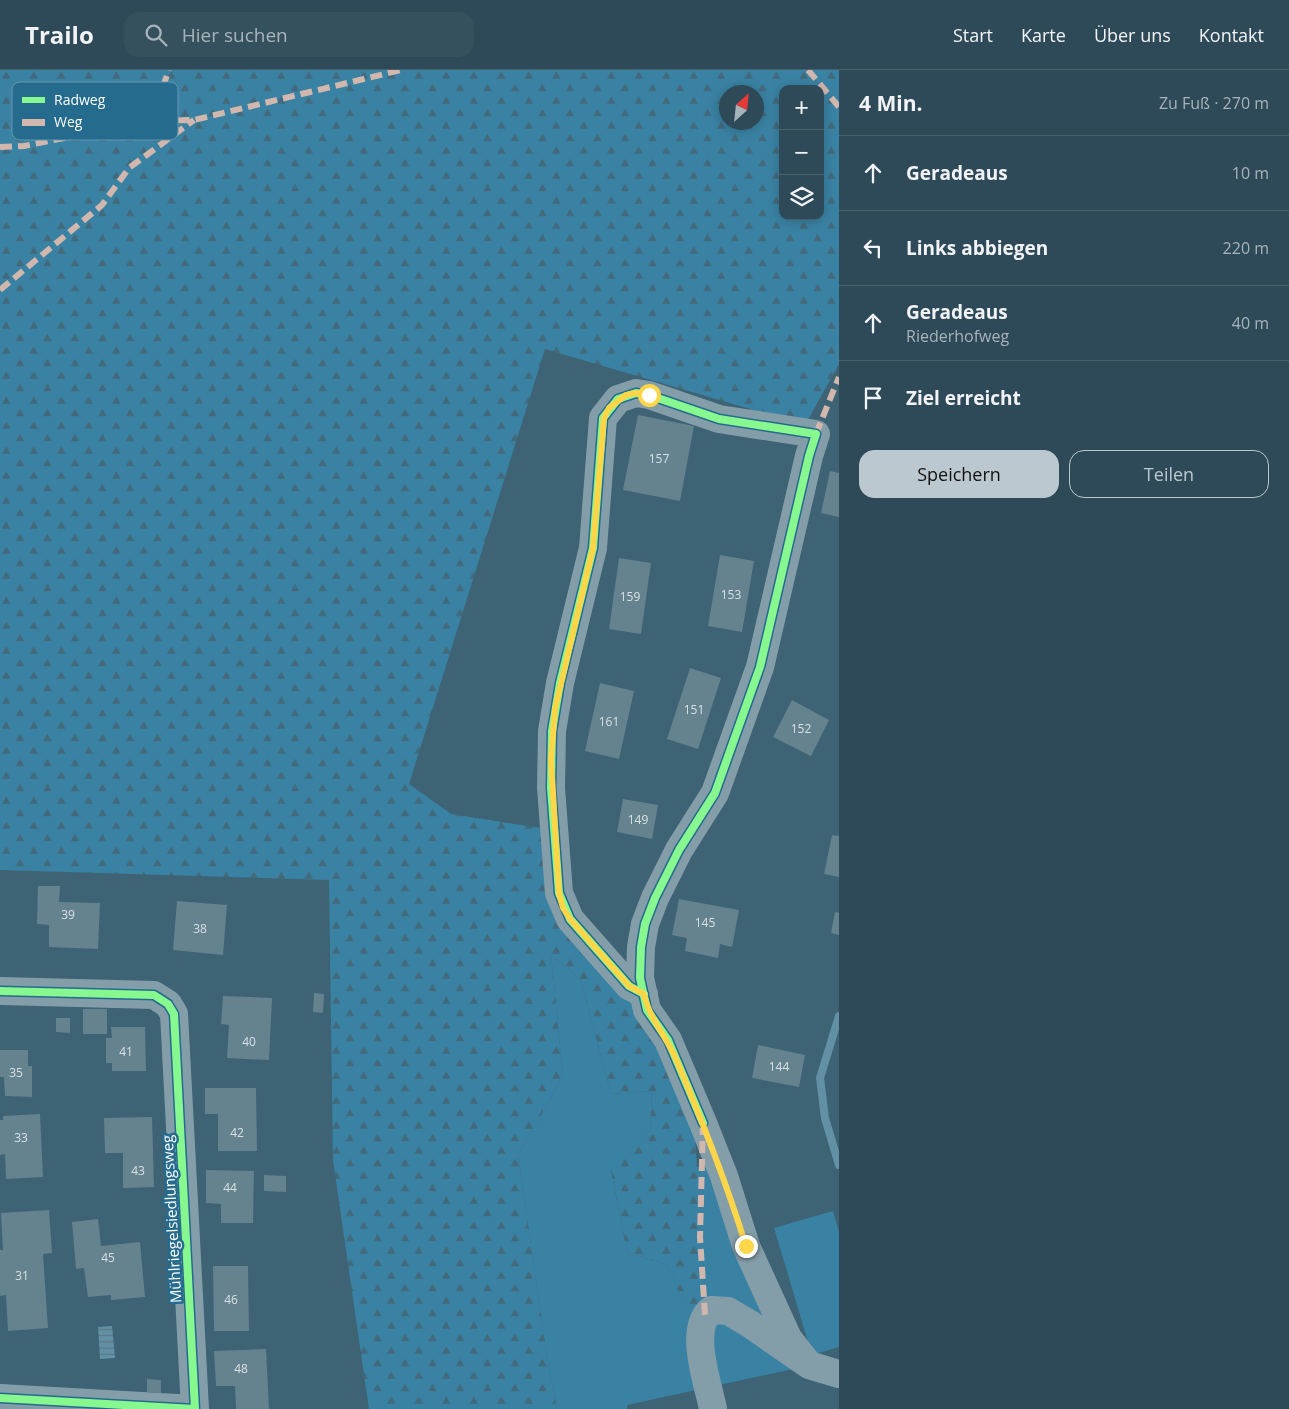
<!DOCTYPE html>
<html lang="de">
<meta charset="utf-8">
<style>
:root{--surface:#2e4a58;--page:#36515e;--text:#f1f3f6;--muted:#a7b3ba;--line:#49626e;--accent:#bbc8cf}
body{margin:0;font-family:"Open Sans",sans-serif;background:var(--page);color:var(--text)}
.controls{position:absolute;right:15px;top:15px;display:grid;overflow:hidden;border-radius:10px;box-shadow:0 2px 12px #0003}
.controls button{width:45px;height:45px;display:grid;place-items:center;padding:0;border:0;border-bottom:1px solid var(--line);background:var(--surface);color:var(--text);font:25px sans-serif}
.compass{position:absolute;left:719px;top:15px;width:45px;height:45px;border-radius:50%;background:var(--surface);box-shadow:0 2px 12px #0003;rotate:27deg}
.stop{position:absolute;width:15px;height:15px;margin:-11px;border:4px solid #ffd54a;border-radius:50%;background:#fff}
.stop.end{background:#ffd54a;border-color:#fff;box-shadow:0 1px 5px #0008}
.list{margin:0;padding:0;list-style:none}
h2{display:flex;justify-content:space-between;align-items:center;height:65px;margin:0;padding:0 20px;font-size:21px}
h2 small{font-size:16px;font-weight:400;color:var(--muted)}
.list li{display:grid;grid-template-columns:32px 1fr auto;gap:15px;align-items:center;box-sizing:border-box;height:75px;padding:0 20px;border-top:1px solid var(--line)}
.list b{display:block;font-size:19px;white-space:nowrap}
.list p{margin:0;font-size:16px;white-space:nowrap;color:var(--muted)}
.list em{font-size:16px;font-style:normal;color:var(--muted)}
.actions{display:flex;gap:10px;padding:15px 20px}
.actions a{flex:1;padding:11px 0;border:1px solid var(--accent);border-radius:15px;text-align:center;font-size:18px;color:var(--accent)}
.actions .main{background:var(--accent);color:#111}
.icon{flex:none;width:28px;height:28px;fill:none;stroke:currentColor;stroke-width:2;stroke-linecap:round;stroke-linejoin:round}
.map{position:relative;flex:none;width:839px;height:1339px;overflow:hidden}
header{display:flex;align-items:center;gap:30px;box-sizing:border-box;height:70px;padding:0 25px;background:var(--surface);border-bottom:1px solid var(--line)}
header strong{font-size:24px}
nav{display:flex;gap:28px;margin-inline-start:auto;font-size:18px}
.search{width:350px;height:45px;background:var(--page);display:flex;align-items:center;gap:12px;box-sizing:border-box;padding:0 18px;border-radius:15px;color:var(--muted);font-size:19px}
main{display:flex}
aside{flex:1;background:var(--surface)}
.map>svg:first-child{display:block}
.grass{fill:#3a82a3}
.forest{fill:url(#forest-firs);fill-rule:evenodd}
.water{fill:url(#water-rules)}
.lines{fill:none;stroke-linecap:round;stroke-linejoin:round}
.stream{stroke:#6290a5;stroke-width:8}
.building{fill:#65828f}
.minor{stroke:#849ea9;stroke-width:28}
.quiet{stroke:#d1b7ad;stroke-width:6;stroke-dasharray:12 6;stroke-linecap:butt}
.cycleway-casing{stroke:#256b8d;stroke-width:11}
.cycleway{stroke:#87f88f;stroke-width:8}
.route{stroke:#ffd54a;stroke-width:6}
.labels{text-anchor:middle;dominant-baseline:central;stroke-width:5;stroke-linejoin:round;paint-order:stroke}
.number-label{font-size:12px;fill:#d8e0e3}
.street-label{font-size:15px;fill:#fff;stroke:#256b8d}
.key{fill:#256b8d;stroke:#6697af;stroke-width:1}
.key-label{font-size:14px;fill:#fff}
</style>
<header>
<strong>Trailo</strong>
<div class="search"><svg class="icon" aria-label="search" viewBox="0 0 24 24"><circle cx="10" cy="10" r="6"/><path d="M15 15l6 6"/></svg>Hier suchen</div>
<nav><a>Start</a><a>Karte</a><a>Über uns</a><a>Kontakt</a></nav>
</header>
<main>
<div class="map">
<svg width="839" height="1339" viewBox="0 0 839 1339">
<defs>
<pattern id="forest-firs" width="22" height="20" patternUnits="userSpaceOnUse" patternTransform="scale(1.25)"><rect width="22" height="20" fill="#3a82a3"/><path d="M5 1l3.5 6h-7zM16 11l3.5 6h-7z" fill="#426a7c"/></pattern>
<pattern id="water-rules" width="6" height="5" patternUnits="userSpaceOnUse" patternTransform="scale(1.25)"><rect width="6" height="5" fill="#6290a5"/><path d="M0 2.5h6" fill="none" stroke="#5a7886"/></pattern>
</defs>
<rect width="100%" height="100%" fill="#3d6375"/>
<path class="grass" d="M 551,885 L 581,910 L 611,1024 L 652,1021 L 650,1061 L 611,1100 L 627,1182 L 668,1195 L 690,1250 L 706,1232 L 696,1097 L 714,1097 L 798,1298 L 627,1335 L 627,1339 L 557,1339 L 547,1287 L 518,1085 L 563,1006 Z
M 833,1141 L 839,1162 L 839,1277 L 812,1285 L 774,1158 Z"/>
<path class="forest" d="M 0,0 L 839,0 L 839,294 L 805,355 L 545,279 L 409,714 L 451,744 L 547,759 L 555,827 L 625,921 L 693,1039 L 706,1232 L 690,1251 L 668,1195 L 627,1182 L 611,1099 L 650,1061 L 652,1021 L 611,1024 L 581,910 L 551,885 L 563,1006 L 518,1085 L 547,1287 L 557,1339 L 369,1339 L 333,1090 L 329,810 L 0,800 ZM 783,19 L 820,19 L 820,146 L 783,146 ZM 726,22 L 756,22 L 756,52 L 726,52 Z"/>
<path class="water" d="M 112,1256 L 115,1288 L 100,1289 L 98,1257 Z"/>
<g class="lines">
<path class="stream" d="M 839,946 L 820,1008 L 825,1048 L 839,1095"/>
</g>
<path class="building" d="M 638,345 L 694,356 L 680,431 L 623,420 Z
M 830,401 L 839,403 L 839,447 L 821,443 Z
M 720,485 L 754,491 L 742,562 L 708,556 Z
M 619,488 L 651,493 L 641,564 L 609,559 Z
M 690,598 L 721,608 L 698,679 L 667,669 Z
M 600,613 L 634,621 L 619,689 L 585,681 Z
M 792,630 L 829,650 L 811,686 L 773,667 Z
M 623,729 L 658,735 L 652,769 L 617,762 Z
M 832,765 L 839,766 L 839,807 L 824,804 Z
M 38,816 L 60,816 L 59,832 L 100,833 L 98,879 L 49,877 L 49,855 L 37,854 Z
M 679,829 L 739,840 L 732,877 L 720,874 L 718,888 L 685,881 L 687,868 L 672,865 Z
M 177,831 L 227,835 L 223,885 L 173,880 Z
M 835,842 L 839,843 L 839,865 L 831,863 Z
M 314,923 L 324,924 L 323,943 L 313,942 Z
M 223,926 L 272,928 L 269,990 L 227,988 L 229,955 L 221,954 Z
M 83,939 L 107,939 L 107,964 L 83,964 Z
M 56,948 L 70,948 L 70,963 L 56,962 Z
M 111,957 L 145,957 L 146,1001 L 112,1001 L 112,993 L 106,993 L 106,968 L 112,968 Z
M 758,975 L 805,985 L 799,1017 L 752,1008 Z
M 0,980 L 28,980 L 28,996 L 32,996 L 32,1027 L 5,1026 L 4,1007 L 0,1007 Z
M 205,1018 L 256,1018 L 257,1081 L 218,1081 L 218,1044 L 205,1044 Z
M 40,1044 L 43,1107 L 6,1109 L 5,1084 L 0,1085 L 0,1050 L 3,1050 L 3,1046 Z
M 152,1047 L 154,1117 L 123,1118 L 123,1083 L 105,1083 L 104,1048 Z
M 206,1100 L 254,1101 L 253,1153 L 221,1153 L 221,1134 L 206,1133 Z
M 264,1105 L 286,1106 L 286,1122 L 264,1121 Z
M 49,1140 L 52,1183 L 43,1184 L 48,1258 L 8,1261 L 6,1225 L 0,1226 L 0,1180 L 3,1180 L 1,1143 Z
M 98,1149 L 101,1176 L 140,1172 L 145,1227 L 111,1230 L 111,1225 L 88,1227 L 84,1198 L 76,1199 L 72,1152 Z
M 213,1196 L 248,1196 L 249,1261 L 214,1261 Z
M 266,1279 L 269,1339 L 236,1339 L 235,1316 L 216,1316 L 214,1281 Z
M 147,1309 L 161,1310 L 161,1323 L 147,1322 Z"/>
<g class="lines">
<path class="minor" d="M 0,921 L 154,925 L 168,934 L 174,944 L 195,1339 L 0,1328
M 644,924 L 629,916 L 570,849 L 559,823 L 551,718 L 552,661 L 560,613 L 593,478 L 603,348 L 618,329 L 636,323 L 649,325 L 719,349 L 816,364 L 809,386 L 760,597 L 715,723 L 679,780 L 655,828 L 645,854 L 641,877 L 640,908 L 647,940 L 668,970 L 703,1053 L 724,1106 L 746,1176 L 788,1268 L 809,1295
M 713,1339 C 708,1313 688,1259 711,1240 L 728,1241 L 750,1254 L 809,1295 L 839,1304"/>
<path class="quiet" d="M 808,0 L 839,37
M 150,51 L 169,0
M 0,77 L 24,76 L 150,51 L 194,50 L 401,0
M 0,220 L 102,135 L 129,98 L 194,50
M 816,364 L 839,307
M 703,1053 L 700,1167 L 705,1245"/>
<defs>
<path id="cycleway" d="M 0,921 L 154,925 L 168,934 L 174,944 L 195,1339 L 0,1328
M 644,924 L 629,916 L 570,849 L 559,823 L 551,718 L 552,661 L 560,613 L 593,478 L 603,348 L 618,329 L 636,323 L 649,325 L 719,349 L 816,364 L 809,386 L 760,597 L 715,723 L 679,780 L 655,828 L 645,854 L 641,877 L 640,908 L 647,940 L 668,970 L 703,1053"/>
</defs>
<use href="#cycleway" class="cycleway-casing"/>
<use href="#cycleway" class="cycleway"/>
</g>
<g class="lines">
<path class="route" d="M 649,325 L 636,323 L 626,325 L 609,338 L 604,348 L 593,478 L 555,639 L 551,690 L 559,823 L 563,838 L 570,849 L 629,916 L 644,924 C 649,948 666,966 676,989 C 702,1050 726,1112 746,1176"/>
</g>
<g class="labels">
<g class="number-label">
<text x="659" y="388">157</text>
<text x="731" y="524">153</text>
<text x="630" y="526">159</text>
<text x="694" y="639">151</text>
<text x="609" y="651">161</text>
<text x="801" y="658">152</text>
<text x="638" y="749">149</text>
<text x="68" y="844">39</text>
<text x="705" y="852">145</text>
<text x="200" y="858">38</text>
<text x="249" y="971">40</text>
<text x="126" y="981">41</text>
<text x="779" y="996">144</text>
<text x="16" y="1002">35</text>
<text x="237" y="1062">42</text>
<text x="21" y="1067">33</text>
<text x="138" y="1100">43</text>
<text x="230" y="1117">44</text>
<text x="108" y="1187">45</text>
<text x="22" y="1205">31</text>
<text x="231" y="1229">46</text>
<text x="241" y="1298">48</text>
</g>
<g class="street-label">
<text transform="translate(171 1149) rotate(-93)">Mühlriegelsiedlungsweg</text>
</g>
</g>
<rect x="12" y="12" width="166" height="58" rx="8" class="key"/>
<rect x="22" y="27" width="23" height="6" fill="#87f88f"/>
<rect x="22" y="49" width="23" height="7" fill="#d1b7ad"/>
<g class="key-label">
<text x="54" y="35">Radweg</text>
<text x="54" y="57">Weg</text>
</g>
</svg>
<div class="controls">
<button>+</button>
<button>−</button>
<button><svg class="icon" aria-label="layers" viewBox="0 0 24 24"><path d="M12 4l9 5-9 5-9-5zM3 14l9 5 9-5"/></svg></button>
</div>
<svg class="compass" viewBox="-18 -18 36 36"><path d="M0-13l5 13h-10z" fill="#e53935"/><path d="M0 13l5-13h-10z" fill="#a7b3ba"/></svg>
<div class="stop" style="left:649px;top:325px"></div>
<div class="stop end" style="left:746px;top:1176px"></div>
</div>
<aside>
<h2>4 Min.<small>Zu Fuß · 270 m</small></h2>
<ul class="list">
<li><svg class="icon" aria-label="ahead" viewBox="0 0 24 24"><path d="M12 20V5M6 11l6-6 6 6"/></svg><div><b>Geradeaus</b></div><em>10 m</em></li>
<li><svg class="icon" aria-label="left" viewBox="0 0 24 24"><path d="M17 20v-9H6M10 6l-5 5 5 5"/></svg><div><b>Links abbiegen</b></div><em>220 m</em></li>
<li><svg class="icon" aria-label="ahead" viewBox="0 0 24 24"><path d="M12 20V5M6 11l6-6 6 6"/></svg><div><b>Geradeaus</b><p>Riederhofweg</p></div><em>40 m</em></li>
<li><svg class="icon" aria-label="arrive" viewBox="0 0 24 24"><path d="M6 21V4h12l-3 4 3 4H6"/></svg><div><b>Ziel erreicht</b></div></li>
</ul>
<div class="actions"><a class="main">Speichern</a><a>Teilen</a></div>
</aside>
</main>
